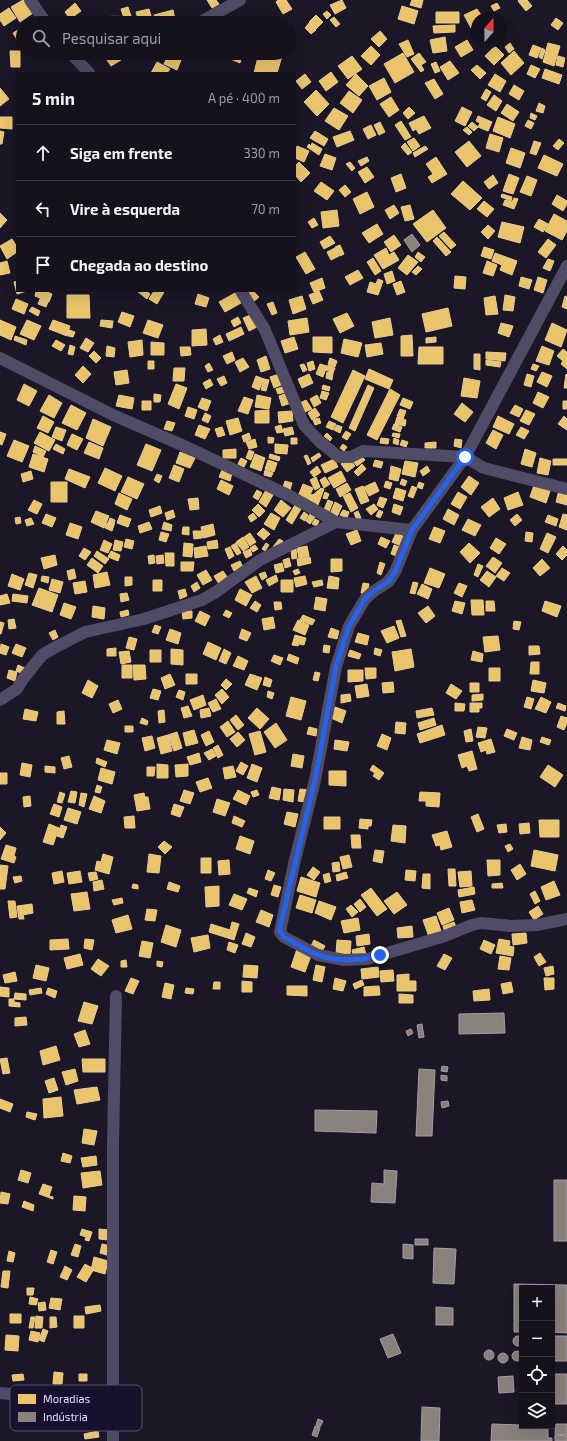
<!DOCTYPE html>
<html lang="pt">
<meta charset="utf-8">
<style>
:root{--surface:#15111d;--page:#1e1a26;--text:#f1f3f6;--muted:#9d9da4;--line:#34313b}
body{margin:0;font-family:"Exo 2",sans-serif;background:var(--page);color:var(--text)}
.controls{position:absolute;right:12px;bottom:12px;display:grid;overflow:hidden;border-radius:0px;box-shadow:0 4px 16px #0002}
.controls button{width:36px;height:36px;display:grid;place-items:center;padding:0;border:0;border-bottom:1px solid var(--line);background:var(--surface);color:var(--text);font:20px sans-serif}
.compass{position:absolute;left:471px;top:12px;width:36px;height:36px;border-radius:50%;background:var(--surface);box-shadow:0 4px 16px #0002;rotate:20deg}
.stop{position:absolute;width:12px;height:12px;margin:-9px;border:3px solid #2563eb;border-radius:50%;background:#fff}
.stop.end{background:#2563eb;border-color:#fff;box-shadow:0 1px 4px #0008}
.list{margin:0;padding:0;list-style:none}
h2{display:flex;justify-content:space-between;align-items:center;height:52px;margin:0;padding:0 16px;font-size:17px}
h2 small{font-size:13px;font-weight:400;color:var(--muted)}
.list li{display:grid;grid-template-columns:26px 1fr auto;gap:12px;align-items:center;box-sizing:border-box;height:56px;padding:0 16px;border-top:1px solid var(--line)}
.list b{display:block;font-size:15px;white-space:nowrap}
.list em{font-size:13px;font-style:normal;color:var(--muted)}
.icon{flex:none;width:22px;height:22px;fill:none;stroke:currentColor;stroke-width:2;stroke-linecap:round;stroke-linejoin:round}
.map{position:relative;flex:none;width:567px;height:1441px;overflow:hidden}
.search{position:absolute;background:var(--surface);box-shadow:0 4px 16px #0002;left:16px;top:16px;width:280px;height:44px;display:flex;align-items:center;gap:10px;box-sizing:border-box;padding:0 14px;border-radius:22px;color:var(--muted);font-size:15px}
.panel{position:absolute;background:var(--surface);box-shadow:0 4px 16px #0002;left:16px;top:72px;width:280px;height:220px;border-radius:0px}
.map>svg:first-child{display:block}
.homes{fill:#e9c46a;stroke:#e8cc97}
.industry{fill:#8a817c;stroke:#a59da3}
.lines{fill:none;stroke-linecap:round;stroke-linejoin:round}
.minor{stroke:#504c67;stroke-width:12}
.route{stroke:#2563eb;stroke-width:5}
.key{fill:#18112d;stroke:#554e6c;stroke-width:1}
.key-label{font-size:11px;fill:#e4ddff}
</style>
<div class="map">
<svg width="567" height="1441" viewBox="0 0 567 1441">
<rect width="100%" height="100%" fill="#1c1727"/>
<path class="homes" d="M 23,0 L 25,0 L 33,13 L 20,22 L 11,7 Z
M 207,0 L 216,0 L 219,4 L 212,8 Z
M 278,0 L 286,0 L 292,9 L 283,14 L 276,2 Z
M 342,0 L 346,8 L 335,14 L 330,5 Z
M 412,0 L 423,0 L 421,8 L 410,5 Z
M 519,0 L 527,0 L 532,6 L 526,11 L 518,1 Z
M 75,3 L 81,11 L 70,19 L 65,12 Z
M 497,3 L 500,8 L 494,11 L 491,6 Z
M 402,6 L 418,11 L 414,24 L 398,19 Z
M 128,7 L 131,16 L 124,18 L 121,9 Z
M 9,8 L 16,18 L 4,26 L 0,20 L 0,14 Z
M 149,9 L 151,16 L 138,19 L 136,12 Z
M 477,9 L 483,18 L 477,18 L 477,25 L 471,28 L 464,15 Z
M 173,10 L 175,20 L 163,23 L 156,23 L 154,15 Z
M 327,11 L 331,15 L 327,19 L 323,14 Z
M 436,12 L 459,12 L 459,23 L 436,23 Z
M 316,15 L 323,22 L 316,29 L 309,22 Z
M 334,17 L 340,24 L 336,27 L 330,20 Z
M 556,18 L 563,23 L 558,30 L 551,25 Z
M 309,23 L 316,30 L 311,34 L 305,28 Z
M 455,25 L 455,32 L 434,33 L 433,26 Z
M 23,27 L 23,38 L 18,41 L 13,33 Z
M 380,31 L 387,39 L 379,47 L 371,39 Z
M 445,37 L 447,51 L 433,53 L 430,40 Z
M 408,40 L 414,54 L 407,57 L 399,44 Z
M 467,40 L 473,50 L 461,57 L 455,47 Z
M 510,43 L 514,49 L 509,53 L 505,47 Z
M 548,43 L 560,46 L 554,66 L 543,62 Z
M 533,45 L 541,48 L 537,58 L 529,55 Z
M 371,46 L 380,55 L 371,65 L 361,56 Z
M 495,46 L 504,55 L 494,65 L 485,56 Z
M 542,48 L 545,50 L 542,59 L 539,57 Z
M 10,51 L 20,51 L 20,67 L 11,67 Z
M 514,51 L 524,63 L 511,75 L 501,63 Z
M 112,53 L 116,53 L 121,60 L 111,66 L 105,57 Z
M 169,53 L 177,53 L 183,55 L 177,70 L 164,64 Z
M 227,53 L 243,53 L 240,63 L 226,57 Z
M 259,53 L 268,53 L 282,56 L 277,73 L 254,73 Z
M 403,53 L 414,72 L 395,83 L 384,64 Z
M 419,53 L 426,62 L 421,65 L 424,70 L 421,72 L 411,59 Z
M 352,56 L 362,69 L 348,79 L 338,66 Z
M 558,56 L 565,58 L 563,67 L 556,65 Z
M 450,61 L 459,73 L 448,80 L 440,67 Z
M 157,62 L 170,69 L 167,73 L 151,73 Z
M 436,62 L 440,71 L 435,73 L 431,64 Z
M 477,65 L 486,73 L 480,79 L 471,70 Z
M 531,65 L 540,69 L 535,78 L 527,74 Z
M 545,69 L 562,75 L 559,84 L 542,78 Z
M 331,72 L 338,82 L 326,91 L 319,81 Z
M 305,74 L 311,82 L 302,89 L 296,81 Z
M 356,74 L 368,86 L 359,96 L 346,85 Z
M 495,74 L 506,81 L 500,92 L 488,85 Z
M 384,78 L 391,92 L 377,100 L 369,86 Z
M 434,79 L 443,94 L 435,99 L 425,83 Z
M 514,85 L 524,91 L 519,100 L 509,94 Z
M 0,88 L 9,99 L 0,106 Z
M 486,89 L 491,92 L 486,101 L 481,98 Z
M 316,90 L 329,104 L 317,116 L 304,102 Z
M 349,91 L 362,100 L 353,113 L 340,103 Z
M 494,95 L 502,101 L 496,111 L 487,105 Z
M 391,97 L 399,110 L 389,117 L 380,104 Z
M 539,103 L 545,106 L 543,113 L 536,111 Z
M 507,104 L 519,112 L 513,121 L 501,113 Z
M 409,107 L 415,113 L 408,119 L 403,113 Z
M 462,107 L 472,112 L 465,126 L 455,121 Z
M 334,108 L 348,116 L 339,130 L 325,121 Z
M 531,113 L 537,116 L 535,120 L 530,118 Z
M 424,116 L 431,128 L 419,134 L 416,129 L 413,131 L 409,123 Z
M 478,116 L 492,122 L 488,131 L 478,127 L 480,123 L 476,121 Z
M 0,117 L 12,117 L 12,129 L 0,128 Z
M 498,117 L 515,124 L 510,138 L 493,131 Z
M 528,120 L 534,123 L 531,129 L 525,126 Z
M 401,121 L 411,137 L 405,140 L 395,125 Z
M 380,122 L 385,132 L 379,135 L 374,125 Z
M 472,122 L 478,127 L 474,131 L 468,126 Z
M 371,125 L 376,135 L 368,139 L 363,129 Z
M 467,127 L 472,132 L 469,135 L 463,130 Z
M 0,131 L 4,132 L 2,144 L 0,144 Z
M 315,131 L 328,139 L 324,146 L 310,138 Z
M 350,131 L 354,140 L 337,147 L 333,137 Z
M 490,134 L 503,138 L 499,152 L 486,148 Z
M 414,138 L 420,146 L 413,151 L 407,142 Z
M 559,139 L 564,143 L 558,150 L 553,146 Z
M 469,141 L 481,156 L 467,167 L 455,152 Z
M 534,141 L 541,143 L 536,155 L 530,153 Z
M 312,143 L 322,149 L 319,155 L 307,147 L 309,144 L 311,146 Z
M 405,143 L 412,152 L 408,155 L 401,147 Z
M 297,146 L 309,151 L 304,162 L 295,158 L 295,151 Z
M 425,146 L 428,149 L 415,157 L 413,153 Z
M 511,148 L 525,153 L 520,168 L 506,163 Z
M 325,154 L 336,158 L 332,170 L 320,166 Z
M 544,155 L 563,164 L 557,176 L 538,168 Z
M 367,157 L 369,161 L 361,166 L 358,161 Z
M 436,157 L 447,174 L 432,183 L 428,177 L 433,174 L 426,164 Z
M 299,162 L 310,173 L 301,182 L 295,175 L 295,166 Z
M 350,162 L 355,168 L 352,171 L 346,164 Z
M 367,167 L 374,177 L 365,183 L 358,172 Z
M 401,174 L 406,188 L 396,192 L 391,178 Z
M 509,174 L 519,178 L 513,194 L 503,191 Z
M 493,175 L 498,183 L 489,189 L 484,182 Z
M 527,176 L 537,180 L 531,196 L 520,192 Z
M 463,181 L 482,198 L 470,210 L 451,194 Z
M 321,182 L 334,191 L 327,200 L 314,191 Z
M 345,185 L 351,192 L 345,197 L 339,190 Z
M 367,192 L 374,207 L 360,214 L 353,199 Z
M 502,194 L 512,197 L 511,201 L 501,197 Z
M 557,195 L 567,201 L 567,204 L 563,211 L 552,204 Z
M 514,198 L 518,199 L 514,209 L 503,205 L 505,200 L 512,202 Z
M 484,201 L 494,209 L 487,217 L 477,209 Z
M 394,205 L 399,213 L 390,219 L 385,210 Z
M 410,205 L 414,219 L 405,221 L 401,207 Z
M 337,210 L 339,226 L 323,228 L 321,212 Z
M 433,210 L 446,228 L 427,242 L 413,224 Z
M 0,213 L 7,220 L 0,228 Z
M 554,214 L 567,221 L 567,231 L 562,240 L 545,231 Z
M 314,218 L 318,225 L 312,228 L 308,222 Z
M 539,219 L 548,224 L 543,232 L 534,227 Z
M 502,222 L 524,227 L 520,243 L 498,237 Z
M 377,224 L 383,234 L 369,243 L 362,233 Z
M 488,225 L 495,231 L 488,239 L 481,232 Z
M 444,232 L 456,245 L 451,249 L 439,236 Z
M 394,235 L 401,245 L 391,252 L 384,242 Z
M 330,236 L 335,243 L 324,249 L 320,242 Z
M 437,237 L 451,252 L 446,256 L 433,241 Z
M 12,239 L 17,247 L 17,252 L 7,259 L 0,246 Z
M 548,239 L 556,245 L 546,258 L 538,252 Z
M 340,245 L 344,254 L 340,256 L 335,247 Z
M 484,247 L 494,250 L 491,259 L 481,256 Z
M 335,248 L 339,256 L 331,260 L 327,252 Z
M 386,248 L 389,255 L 394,252 L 399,260 L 383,269 L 374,255 Z
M 305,252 L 315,269 L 306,274 L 296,257 Z
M 418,252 L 425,257 L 421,262 L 415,257 Z
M 495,253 L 517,261 L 512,275 L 500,270 L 502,265 L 492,261 Z
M 408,255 L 418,262 L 407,275 L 398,268 Z
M 373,258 L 381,271 L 375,275 L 367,262 Z
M 548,259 L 554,261 L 550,271 L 543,268 Z
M 7,261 L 10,273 L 0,275 L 0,263 Z
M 487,261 L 497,265 L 493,276 L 483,273 Z
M 418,266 L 422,269 L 416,275 L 412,272 Z
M 358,270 L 363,278 L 350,285 L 345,277 Z
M 392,271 L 395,281 L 387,284 L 384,274 Z
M 455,276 L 466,277 L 465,289 L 454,288 Z
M 521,277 L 532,280 L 529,289 L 519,286 Z
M 538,277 L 547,280 L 543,293 L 534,290 Z
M 322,278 L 325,288 L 314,292 L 310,283 Z
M 378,279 L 383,281 L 378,295 L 367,292 L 370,282 L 376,284 Z
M 17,281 L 17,291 L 27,291 L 17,294 L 14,282 Z
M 401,281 L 405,292 L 397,295 L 393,284 Z
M 36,291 L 44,291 L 52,294 L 49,302 L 35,296 Z
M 137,291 L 146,291 L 150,294 L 147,299 Z
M 154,291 L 164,292 L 157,304 L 149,299 Z
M 245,291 L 253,291 L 259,297 L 252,303 Z
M 319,291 L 323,300 L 313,304 L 309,295 Z
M 235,293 L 241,303 L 225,312 L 219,302 Z
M 198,294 L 209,298 L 206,307 L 195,304 Z
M 67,295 L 89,295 L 90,318 L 67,318 Z
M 505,295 L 515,297 L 513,311 L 503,310 Z
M 302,296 L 306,309 L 293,314 L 289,300 Z
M 495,296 L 498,314 L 486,315 L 484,298 Z
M 565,296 L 567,297 L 567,309 L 562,307 Z
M 16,299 L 28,304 L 24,314 L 12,309 Z
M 40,299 L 48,302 L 46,307 L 38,304 Z
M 273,302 L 277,313 L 272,315 L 267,304 Z
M 32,307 L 40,311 L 38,316 L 29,311 Z
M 448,308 L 452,326 L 426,332 L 422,314 Z
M 122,312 L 134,316 L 130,327 L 118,322 Z
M 347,313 L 354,326 L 340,333 L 333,319 Z
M 253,314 L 259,326 L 249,331 L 243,318 Z
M 238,317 L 241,323 L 234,327 L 231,321 Z
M 307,318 L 309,332 L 290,335 L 288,321 Z
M 390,318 L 393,335 L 375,338 L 372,322 Z
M 0,320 L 16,327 L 11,340 L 0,335 Z
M 27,320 L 41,326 L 34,340 L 20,334 Z
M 53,320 L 70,326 L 67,336 L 49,329 Z
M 101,320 L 113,321 L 112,328 L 100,326 Z
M 148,320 L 163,325 L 158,338 L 143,333 Z
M 501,323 L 513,326 L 509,337 L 498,333 Z
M 552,323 L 567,330 L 561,347 L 545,340 Z
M 241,327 L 244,334 L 229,341 L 226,334 Z
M 206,329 L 207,345 L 192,346 L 192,330 Z
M 69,330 L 75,332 L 73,337 L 68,336 Z
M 220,335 L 223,342 L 216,345 L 213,339 Z
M 412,335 L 413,356 L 401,356 L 401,336 Z
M 15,336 L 27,340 L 26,345 L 14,340 Z
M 294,337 L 298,349 L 285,353 L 281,341 Z
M 313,337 L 332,337 L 332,353 L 313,352 Z
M 436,337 L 436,342 L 426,343 L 426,338 Z
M 86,338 L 94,343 L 88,352 L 80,348 Z
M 344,339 L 362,343 L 358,357 L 341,353 Z
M 56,340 L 65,345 L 61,351 L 52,346 Z
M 142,340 L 143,355 L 130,357 L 128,342 Z
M 151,342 L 164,343 L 164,355 L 151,355 Z
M 381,343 L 383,354 L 367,357 L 365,345 Z
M 70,345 L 75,347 L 73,355 L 68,354 Z
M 107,346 L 115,348 L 114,357 L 106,356 Z
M 542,346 L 554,351 L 549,365 L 536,361 Z
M 180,347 L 190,347 L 191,355 L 181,356 Z
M 419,347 L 443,347 L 443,364 L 418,364 Z
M 563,349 L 567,352 L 567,369 L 561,364 L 563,361 L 557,356 Z
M 94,351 L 101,358 L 96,363 L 89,356 Z
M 232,352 L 235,360 L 227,364 L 223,356 Z
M 486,352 L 506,353 L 505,361 L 486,359 Z
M 474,354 L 480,354 L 480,370 L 474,369 Z
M 266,356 L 270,369 L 261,372 L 257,360 Z
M 243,358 L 249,367 L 240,372 L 235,362 Z
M 330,358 L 337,361 L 335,367 L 328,364 Z
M 486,360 L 501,362 L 500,367 L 486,365 Z
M 148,361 L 154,361 L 154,369 L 148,369 Z
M 313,361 L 315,369 L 309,371 L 307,363 Z
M 209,363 L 213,370 L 208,372 L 205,366 Z
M 304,364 L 307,370 L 303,372 L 300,365 Z
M 320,364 L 327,366 L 323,377 L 316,374 Z
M 533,364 L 539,366 L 536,371 L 531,369 Z
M 328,365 L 335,368 L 333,373 L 326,370 Z
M 83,366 L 91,374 L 83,383 L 75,375 Z
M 174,368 L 185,368 L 184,381 L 173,381 Z
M 369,369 L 393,380 L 389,389 L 365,379 Z
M 127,370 L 129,383 L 116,385 L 114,372 Z
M 353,370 L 365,376 L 343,423 L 331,417 Z
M 327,372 L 333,373 L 332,380 L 326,378 Z
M 542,372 L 552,376 L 547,387 L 537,382 Z
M 282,373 L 286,383 L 274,388 L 270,377 Z
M 309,374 L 313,383 L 302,388 L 298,379 Z
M 527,374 L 534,376 L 531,387 L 524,385 Z
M 566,374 L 567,375 L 567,388 L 564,388 Z
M 224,376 L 227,383 L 221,386 L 217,379 Z
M 256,376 L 264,379 L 259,390 L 252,387 Z
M 464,378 L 480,381 L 477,398 L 461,396 Z
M 210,379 L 213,385 L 206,389 L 203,383 Z
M 264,379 L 269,380 L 266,391 L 261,390 Z
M 24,384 L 37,391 L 29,406 L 17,400 Z
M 176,384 L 187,388 L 179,409 L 168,404 Z
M 323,385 L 330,387 L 329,391 L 322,389 Z
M 368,385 L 374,388 L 355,431 L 349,428 Z
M 285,386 L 286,392 L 278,394 L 276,389 Z
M 390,389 L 400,395 L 377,440 L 367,435 Z
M 322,391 L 329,393 L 326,400 L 320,398 Z
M 538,392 L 549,397 L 543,408 L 533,403 Z
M 288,393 L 291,403 L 282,406 L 279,396 Z
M 154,394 L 161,395 L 160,402 L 154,402 Z
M 49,395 L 62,403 L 54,418 L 40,411 Z
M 119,395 L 134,398 L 132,409 L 116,406 Z
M 257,395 L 271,398 L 269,409 L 255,407 Z
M 317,395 L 321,403 L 314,407 L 310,399 Z
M 244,397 L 253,400 L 248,414 L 238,411 Z
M 202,398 L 211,401 L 207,411 L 198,407 Z
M 403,398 L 413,402 L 410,409 L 400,405 Z
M 306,400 L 312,409 L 305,412 L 300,403 Z
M 142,401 L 151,401 L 151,410 L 142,410 Z
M 563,401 L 567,401 L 567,409 L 563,409 Z
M 462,403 L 473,412 L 465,422 L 454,414 Z
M 71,405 L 86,413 L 77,430 L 62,423 Z
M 515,405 L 523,409 L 519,417 L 510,413 Z
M 188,407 L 197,410 L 194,419 L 185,416 Z
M 315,408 L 320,415 L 312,420 L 308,413 Z
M 400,409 L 406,411 L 403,419 L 397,416 Z
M 269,410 L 269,423 L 255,423 L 255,411 Z
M 526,410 L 535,414 L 529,425 L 520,421 Z
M 292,411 L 293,421 L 279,423 L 278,412 Z
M 205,413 L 211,416 L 208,423 L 202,420 Z
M 43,416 L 54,422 L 48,433 L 37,428 Z
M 498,416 L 514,424 L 509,434 L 493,427 Z
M 564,416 L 567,419 L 567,430 L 558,424 Z
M 397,417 L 406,420 L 405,426 L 395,424 Z
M 238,418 L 242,431 L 230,435 L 226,421 Z
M 319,418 L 321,423 L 315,425 L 313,420 Z
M 93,419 L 111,427 L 103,446 L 86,438 Z
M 167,421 L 175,423 L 172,431 L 164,429 Z
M 329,421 L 336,424 L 333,430 L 326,427 Z
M 394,424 L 402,427 L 400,432 L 392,429 Z
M 199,425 L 210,429 L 205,439 L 195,435 Z
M 281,425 L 283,432 L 277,433 L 275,427 Z
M 337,425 L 342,427 L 340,433 L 334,430 Z
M 56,427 L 66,430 L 62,441 L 52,437 Z
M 222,427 L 225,435 L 218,437 L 215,429 Z
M 292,427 L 294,434 L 285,436 L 283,429 Z
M 521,427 L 529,431 L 524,439 L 516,435 Z
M 493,430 L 503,435 L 496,449 L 486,443 Z
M 346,431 L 351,434 L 347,440 L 342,437 Z
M 0,432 L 6,434 L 2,445 L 0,444 Z
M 40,432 L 55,440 L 49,451 L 34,443 Z
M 249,433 L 251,439 L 244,442 L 242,436 Z
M 327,433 L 332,438 L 330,441 L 324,436 Z
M 393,433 L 400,434 L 399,438 L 392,436 Z
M 72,434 L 83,439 L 77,450 L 67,445 Z
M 268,437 L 274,438 L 273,443 L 268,443 Z
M 291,438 L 297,438 L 297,444 L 291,444 Z
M 381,438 L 389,439 L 388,444 L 380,443 Z
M 394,438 L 399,440 L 398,445 L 393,443 Z
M 255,439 L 257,447 L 249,449 L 246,442 Z
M 455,439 L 462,440 L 461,448 L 454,446 Z
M 14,440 L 29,446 L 22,462 L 7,456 Z
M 402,440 L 408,442 L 406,447 L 400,445 Z
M 89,442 L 103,448 L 99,459 L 84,453 Z
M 436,442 L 436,448 L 425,448 L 425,443 Z
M 56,444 L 65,449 L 63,454 L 53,449 Z
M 146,444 L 161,450 L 152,471 L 137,465 Z
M 275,444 L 288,445 L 287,454 L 275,453 Z
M 343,444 L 347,447 L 344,451 L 340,448 Z
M 35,446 L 46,451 L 43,457 L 33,452 Z
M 236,449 L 236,458 L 223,458 L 223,450 Z
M 525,449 L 536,453 L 532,467 L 521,464 Z
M 249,450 L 254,452 L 251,460 L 246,458 Z
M 180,452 L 195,458 L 190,468 L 176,463 Z
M 358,452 L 365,460 L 357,466 L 350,458 Z
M 319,453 L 321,456 L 313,462 L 311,458 Z
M 33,454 L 48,459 L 44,472 L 29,467 Z
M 255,454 L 265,458 L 261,471 L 250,467 Z
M 270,454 L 280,457 L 279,461 L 269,458 Z
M 307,455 L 311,463 L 308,465 L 304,456 Z
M 241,458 L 247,461 L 244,467 L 238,464 Z
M 540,458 L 551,461 L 548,475 L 537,473 Z
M 334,459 L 338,467 L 325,473 L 321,465 Z
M 349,459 L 355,466 L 347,472 L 341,464 Z
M 553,459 L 567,459 L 567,465 L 553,465 Z
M 268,460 L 277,463 L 274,472 L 265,469 Z
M 375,460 L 383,462 L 381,468 L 373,466 Z
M 405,461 L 418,463 L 415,477 L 402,474 Z
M 362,464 L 366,469 L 358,476 L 354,472 Z
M 174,465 L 184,469 L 179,482 L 169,478 Z
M 317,466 L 321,472 L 314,477 L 310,472 Z
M 391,466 L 401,469 L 398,481 L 389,479 Z
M 427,466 L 430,471 L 423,476 L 420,471 Z
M 105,468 L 122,476 L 115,491 L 98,483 Z
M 69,469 L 90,477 L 85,488 L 65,479 Z
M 222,470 L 232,473 L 230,481 L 219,477 Z
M 265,470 L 273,473 L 271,477 L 264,475 Z
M 31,471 L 33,479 L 23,482 L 21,474 Z
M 341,471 L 346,481 L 334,488 L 328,478 Z
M 157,474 L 162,476 L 159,483 L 154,480 Z
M 469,476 L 479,483 L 471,495 L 461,487 Z
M 128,477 L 144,484 L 137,499 L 121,492 Z
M 316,477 L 320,487 L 315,490 L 310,480 Z
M 325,477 L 330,484 L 324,488 L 320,480 Z
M 402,479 L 407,481 L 405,486 L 400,484 Z
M 221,480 L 233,486 L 229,495 L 217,489 Z
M 285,481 L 292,483 L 290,490 L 283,487 Z
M 386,481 L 392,483 L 390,489 L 384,487 Z
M 51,482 L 67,482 L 67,502 L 51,502 Z
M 375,482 L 379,491 L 369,496 L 364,487 Z
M 419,482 L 424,484 L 422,489 L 417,487 Z
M 347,483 L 351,490 L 340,497 L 336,489 Z
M 303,484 L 313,488 L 311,493 L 301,489 Z
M 534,485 L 550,491 L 546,503 L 530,497 Z
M 363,486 L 369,501 L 361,504 L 355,489 Z
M 412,486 L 417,488 L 413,498 L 408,496 Z
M 321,488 L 324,489 L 318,505 L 310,501 L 313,495 Z
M 396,488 L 406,491 L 403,501 L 393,498 Z
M 301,489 L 313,495 L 310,501 L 298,496 Z
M 257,490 L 262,493 L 258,500 L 253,497 Z
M 266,490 L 273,495 L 266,507 L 259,502 Z
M 559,490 L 567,492 L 567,505 L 556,502 Z
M 325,492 L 329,494 L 327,499 L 323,498 Z
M 458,492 L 467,497 L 460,509 L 451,504 Z
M 518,492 L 523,505 L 508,510 L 504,498 Z
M 119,493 L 132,499 L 127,510 L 115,504 Z
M 350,493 L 358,508 L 351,512 L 343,496 Z
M 380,497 L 387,499 L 383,508 L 377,505 Z
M 198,498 L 199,509 L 190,510 L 188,499 Z
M 493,498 L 500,509 L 489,517 L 481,507 Z
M 34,500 L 42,504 L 37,514 L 28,510 Z
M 281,500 L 291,508 L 283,517 L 274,510 Z
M 328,500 L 333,502 L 328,514 L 323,512 Z
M 335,502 L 342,506 L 337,517 L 330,514 Z
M 258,504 L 265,511 L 259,517 L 252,510 Z
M 374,504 L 378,509 L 371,515 L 366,509 Z
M 394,504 L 403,507 L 400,515 L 392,512 Z
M 295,505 L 301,509 L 292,524 L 286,520 Z
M 160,506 L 162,513 L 151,517 L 149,510 Z
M 448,509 L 459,515 L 454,525 L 443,519 Z
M 173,510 L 175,517 L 167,520 L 165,513 Z
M 343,510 L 349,512 L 347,518 L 340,515 Z
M 379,510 L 383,512 L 380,518 L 376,516 Z
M 96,511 L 109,516 L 104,528 L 91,522 Z
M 358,511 L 361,518 L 357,520 L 354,513 Z
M 304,512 L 308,515 L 305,521 L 300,518 Z
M 253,513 L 257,518 L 251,522 L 248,517 Z
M 271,513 L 280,518 L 274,530 L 264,524 Z
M 46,514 L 56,518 L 52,527 L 42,523 Z
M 310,514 L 315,517 L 310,524 L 306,521 Z
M 517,514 L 522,520 L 515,526 L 510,520 Z
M 563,514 L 567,515 L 567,530 L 559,527 Z
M 120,515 L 131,519 L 128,527 L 117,523 Z
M 548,515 L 558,519 L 556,526 L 545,522 Z
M 20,517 L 21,523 L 16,524 L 15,518 Z
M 31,518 L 34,524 L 27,526 L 25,520 Z
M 110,518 L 115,520 L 114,525 L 108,523 Z
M 315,519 L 319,521 L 317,526 L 312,524 Z
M 468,519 L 481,525 L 475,536 L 462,530 Z
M 149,522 L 152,529 L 140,533 L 138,526 Z
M 164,522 L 172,525 L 171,531 L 162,529 Z
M 70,523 L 82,527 L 78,539 L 66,535 Z
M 107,523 L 114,525 L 112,531 L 105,528 Z
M 213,524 L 215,535 L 203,538 L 201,527 Z
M 183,527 L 189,527 L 189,535 L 182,534 Z
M 434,527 L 445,531 L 440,543 L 429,539 Z
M 263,528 L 270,534 L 264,540 L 257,534 Z
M 357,530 L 361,541 L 351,545 L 346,534 Z
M 193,531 L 201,531 L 202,538 L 194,539 Z
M 161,532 L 169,534 L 166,542 L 159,540 Z
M 526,532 L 533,533 L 532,542 L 525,541 Z
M 250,533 L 256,542 L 250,546 L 244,537 Z
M 396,533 L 407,538 L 403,547 L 392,542 Z
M 547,533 L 556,537 L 548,553 L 540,549 Z
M 243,537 L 249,547 L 243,551 L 236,542 Z
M 381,537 L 390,541 L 386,548 L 378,544 Z
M 496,538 L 506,544 L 499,554 L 490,548 Z
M 126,539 L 134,541 L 132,549 L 124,547 Z
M 279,539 L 283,541 L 277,550 L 273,547 Z
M 104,540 L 112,544 L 108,553 L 100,550 Z
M 115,540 L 123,542 L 121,551 L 113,550 Z
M 217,540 L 218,548 L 208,549 L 207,542 Z
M 184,543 L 193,544 L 192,557 L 183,556 Z
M 236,543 L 241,553 L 237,555 L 231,546 Z
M 266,543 L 269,545 L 265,551 L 262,549 Z
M 469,543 L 480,553 L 470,563 L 460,552 Z
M 255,545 L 258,549 L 253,552 L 250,548 Z
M 394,545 L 399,547 L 396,556 L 391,554 Z
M 206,546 L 208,556 L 195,558 L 194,548 Z
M 307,546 L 309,556 L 299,558 L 297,548 Z
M 563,546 L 567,550 L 567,555 L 562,560 L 556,554 Z
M 230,547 L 234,556 L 229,559 L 225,549 Z
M 84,548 L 91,552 L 85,560 L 79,556 Z
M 250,549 L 252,555 L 246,558 L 243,552 Z
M 296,549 L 297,558 L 292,559 L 291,550 Z
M 97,551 L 109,559 L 105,564 L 94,556 Z
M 111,551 L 120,555 L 118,561 L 108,557 Z
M 165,553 L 174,553 L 174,566 L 166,566 Z
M 55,555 L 57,565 L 44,569 L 41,558 Z
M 154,555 L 155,563 L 149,564 L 148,556 Z
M 163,555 L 164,563 L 157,564 L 156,556 Z
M 310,557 L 311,563 L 298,566 L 297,559 Z
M 493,557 L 502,563 L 495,573 L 486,566 Z
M 92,558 L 103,566 L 98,573 L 87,565 Z
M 289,558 L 291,566 L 285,568 L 283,560 Z
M 331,559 L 342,559 L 342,571 L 331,572 Z
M 542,559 L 550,568 L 540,576 L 533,568 Z
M 240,561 L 243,567 L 234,571 L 231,565 Z
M 181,562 L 194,562 L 193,571 L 181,571 Z
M 380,562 L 385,564 L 381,575 L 377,573 Z
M 282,563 L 284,571 L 276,573 L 274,565 Z
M 478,564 L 483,566 L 478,577 L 474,575 Z
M 430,568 L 445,574 L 439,588 L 424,583 Z
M 502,568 L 510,573 L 504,581 L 496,576 Z
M 74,569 L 76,578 L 69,580 L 67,571 Z
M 298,569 L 300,573 L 295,575 L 293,571 Z
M 206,570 L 212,580 L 203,585 L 197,575 Z
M 223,571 L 228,578 L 219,584 L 214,576 Z
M 487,571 L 496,577 L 489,587 L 480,580 Z
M 107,572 L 110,585 L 95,588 L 93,575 Z
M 265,572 L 267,577 L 262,580 L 259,574 Z
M 29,573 L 37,575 L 33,588 L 25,585 Z
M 12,574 L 24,579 L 20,590 L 8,586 Z
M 276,575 L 278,581 L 269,586 L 266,580 Z
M 42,576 L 49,577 L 48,583 L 41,581 Z
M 256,576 L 262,588 L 252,593 L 245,582 Z
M 305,576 L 307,584 L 296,587 L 294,578 Z
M 329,576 L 339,578 L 338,589 L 327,588 Z
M 125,577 L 132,577 L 132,585 L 125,586 Z
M 52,579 L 63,582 L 60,593 L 49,590 Z
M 153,580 L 162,580 L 162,591 L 153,591 Z
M 281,580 L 293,580 L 293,592 L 281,592 Z
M 322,580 L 323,585 L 314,587 L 312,582 Z
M 85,581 L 87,592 L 75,594 L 73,583 Z
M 197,582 L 200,588 L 194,592 L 191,586 Z
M 413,582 L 418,583 L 415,594 L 410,593 Z
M 363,583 L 369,584 L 367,594 L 361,593 Z
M 459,583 L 467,586 L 462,597 L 454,593 Z
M 422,584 L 432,589 L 428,599 L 417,594 Z
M 39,588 L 58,595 L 52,612 L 32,605 Z
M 185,589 L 187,596 L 180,599 L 178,591 Z
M 240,589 L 252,595 L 246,606 L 235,600 Z
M 127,593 L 129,600 L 121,602 L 120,594 Z
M 7,594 L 10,603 L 0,605 L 0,596 Z
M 13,594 L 28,596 L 27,603 L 12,601 Z
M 316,597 L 327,599 L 325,611 L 314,609 Z
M 471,600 L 483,600 L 484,615 L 472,615 Z
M 255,601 L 261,605 L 257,612 L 250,608 Z
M 455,601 L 465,603 L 462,614 L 452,611 Z
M 486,601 L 494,601 L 495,611 L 486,611 Z
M 545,601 L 561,606 L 557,617 L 542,611 Z
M 274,602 L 281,602 L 282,609 L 275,610 Z
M 64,603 L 76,607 L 71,619 L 60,615 Z
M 93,606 L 105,608 L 104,619 L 92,617 Z
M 428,606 L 435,616 L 426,623 L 418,613 Z
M 128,610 L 129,615 L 121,617 L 120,612 Z
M 226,610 L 232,613 L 229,618 L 223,615 Z
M 182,611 L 192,611 L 192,618 L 183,619 Z
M 200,611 L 210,616 L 205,626 L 195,621 Z
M 303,615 L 315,620 L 312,625 L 300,620 Z
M 273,617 L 275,628 L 264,630 L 262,619 Z
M 14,619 L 16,628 L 9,629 L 8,620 Z
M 298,620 L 309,625 L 305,635 L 293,630 Z
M 401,620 L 406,636 L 401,637 L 396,621 Z
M 514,621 L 521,622 L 519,630 L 513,629 Z
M 0,622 L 4,623 L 1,634 L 0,634 Z
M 155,625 L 161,627 L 158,634 L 152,632 Z
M 394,626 L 399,638 L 387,643 L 381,631 Z
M 331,628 L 339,631 L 337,639 L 328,637 Z
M 170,629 L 181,633 L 178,644 L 166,640 Z
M 242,629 L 251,633 L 247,641 L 239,638 Z
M 55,630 L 58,637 L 53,640 L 49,633 Z
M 358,633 L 369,636 L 367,645 L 355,642 Z
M 295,635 L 306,638 L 304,645 L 299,644 L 298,646 L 292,645 Z
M 498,636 L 500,650 L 485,652 L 483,637 Z
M 129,637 L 137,639 L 134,650 L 126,648 Z
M 208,642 L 221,648 L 216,660 L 203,654 Z
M 1,644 L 9,647 L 6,655 L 0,653 Z
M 16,644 L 26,648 L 22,657 L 12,653 Z
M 324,645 L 330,646 L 329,653 L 323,652 Z
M 529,646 L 539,646 L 540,654 L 529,655 Z
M 116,648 L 116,656 L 107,656 L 107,649 Z
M 375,648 L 382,650 L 380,656 L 374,654 Z
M 171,649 L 183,650 L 183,665 L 171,664 Z
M 224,649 L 231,653 L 226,664 L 219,661 Z
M 411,649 L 414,667 L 395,671 L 392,652 Z
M 150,650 L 161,650 L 161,662 L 150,662 Z
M 350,650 L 361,654 L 359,659 L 348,656 Z
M 129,651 L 131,662 L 121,664 L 119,652 Z
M 473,651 L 483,654 L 482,662 L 471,660 Z
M 289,654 L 299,658 L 297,664 L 287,660 Z
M 274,655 L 283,658 L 280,665 L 271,661 Z
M 238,656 L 248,661 L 244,670 L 233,666 Z
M 531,662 L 539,662 L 539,674 L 530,674 Z
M 18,665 L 27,669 L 24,674 L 16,671 Z
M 122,665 L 132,665 L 132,678 L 122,678 Z
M 133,665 L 145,665 L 146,679 L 134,680 Z
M 365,668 L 376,668 L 376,678 L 366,679 Z
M 489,668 L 500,668 L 500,681 L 489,681 Z
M 9,670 L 17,672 L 15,681 L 7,678 Z
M 348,670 L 363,670 L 363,681 L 348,682 Z
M 315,672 L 320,673 L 318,681 L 313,680 Z
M 170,674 L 175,685 L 165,689 L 161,678 Z
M 186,674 L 197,674 L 197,684 L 186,684 Z
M 250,674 L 262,678 L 257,690 L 245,685 Z
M 265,677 L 272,680 L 270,687 L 263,685 Z
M 226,679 L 232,684 L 226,690 L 221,685 Z
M 88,680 L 98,686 L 92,698 L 82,693 Z
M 533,680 L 546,683 L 544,693 L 531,691 Z
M 393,682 L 394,692 L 383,693 L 382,683 Z
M 470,683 L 479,683 L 479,692 L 470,692 Z
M 367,684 L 369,696 L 357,698 L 355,686 Z
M 451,684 L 462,691 L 456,699 L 446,693 Z
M 153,689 L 161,691 L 158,700 L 150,698 Z
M 222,689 L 229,697 L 222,704 L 215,695 Z
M 179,690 L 185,692 L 183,700 L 176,697 Z
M 268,691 L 274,693 L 272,699 L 267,697 Z
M 350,694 L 351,701 L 341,703 L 341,695 Z
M 483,694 L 483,700 L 472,701 L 472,695 Z
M 203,695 L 206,705 L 194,710 L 190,700 Z
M 291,697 L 306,701 L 301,720 L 286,716 Z
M 527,697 L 534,699 L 531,709 L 524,707 Z
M 541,697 L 551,702 L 546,713 L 535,709 Z
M 216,699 L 221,709 L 213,712 L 208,703 Z
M 118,700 L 122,709 L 113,713 L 109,704 Z
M 455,703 L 465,704 L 464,711 L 455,711 Z
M 470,703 L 482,703 L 482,708 L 479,708 L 479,712 L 470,712 Z
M 558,703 L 566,706 L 565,711 L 556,708 Z
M 188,706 L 192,716 L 184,718 L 181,708 Z
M 335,707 L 346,711 L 342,723 L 331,718 Z
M 209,708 L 211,716 L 201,718 L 200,710 Z
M 257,708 L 269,719 L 260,729 L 248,718 Z
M 432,708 L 434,715 L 417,718 L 416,711 Z
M 25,709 L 38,712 L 36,721 L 23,719 Z
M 164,710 L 165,722 L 159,723 L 158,711 Z
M 64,711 L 65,724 L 57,724 L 57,712 Z
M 236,715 L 244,725 L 238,730 L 230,720 Z
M 561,716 L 567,718 L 567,723 L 564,730 L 557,727 Z
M 142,718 L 148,721 L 147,725 L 140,723 Z
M 434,718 L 436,725 L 420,730 L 418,723 Z
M 228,721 L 235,732 L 227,737 L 220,727 Z
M 396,722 L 406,723 L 405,734 L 395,733 Z
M 276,723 L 287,740 L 275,748 L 264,732 Z
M 442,725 L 445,735 L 420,743 L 417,734 Z
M 125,726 L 133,726 L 133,732 L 125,732 Z
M 309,727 L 317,729 L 316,736 L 307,734 Z
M 478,727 L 487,728 L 485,738 L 476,737 Z
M 471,729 L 473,741 L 466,742 L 464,731 Z
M 507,729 L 517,733 L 514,740 L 504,736 Z
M 194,730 L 198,743 L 186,746 L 183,733 Z
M 209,731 L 214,742 L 206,746 L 201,735 Z
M 260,731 L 266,752 L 255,755 L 249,734 Z
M 177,732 L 182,748 L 174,751 L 168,735 Z
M 238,732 L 245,740 L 237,747 L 230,739 Z
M 382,734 L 391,738 L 387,750 L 377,746 Z
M 168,735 L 172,751 L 161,754 L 157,738 Z
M 152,736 L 155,748 L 145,751 L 142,738 Z
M 522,737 L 532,740 L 530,750 L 519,748 Z
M 542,737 L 551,740 L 549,745 L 540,742 Z
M 491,739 L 495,752 L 487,754 L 486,750 L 481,752 L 478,743 Z
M 107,740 L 120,743 L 117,754 L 104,750 Z
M 335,740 L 349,742 L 347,751 L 334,749 Z
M 218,745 L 223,755 L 218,758 L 213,748 Z
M 212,749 L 216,756 L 209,760 L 204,753 Z
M 472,751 L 477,769 L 469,771 L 467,766 L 462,768 L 458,755 Z
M 199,753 L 201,762 L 190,765 L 187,757 Z
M 293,754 L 304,756 L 302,768 L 291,766 Z
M 69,756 L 72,767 L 64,769 L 61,758 Z
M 97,758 L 107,762 L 105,767 L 96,763 Z
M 241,762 L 248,766 L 243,775 L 236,771 Z
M 22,763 L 32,765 L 30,777 L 20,775 Z
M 157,764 L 168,765 L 168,778 L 157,778 Z
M 188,764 L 188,776 L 176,777 L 175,765 Z
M 252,764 L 262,768 L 257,782 L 247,778 Z
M 373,765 L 384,773 L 379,780 L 373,776 L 375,773 L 370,770 Z
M 548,765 L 563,775 L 555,787 L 540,777 Z
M 45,766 L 55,767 L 55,773 L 45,772 Z
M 233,766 L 236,777 L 225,779 L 223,768 Z
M 147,767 L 155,767 L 154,776 L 147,776 Z
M 101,768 L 115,772 L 112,784 L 98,780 Z
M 329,771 L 346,771 L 346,786 L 329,785 Z
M 0,773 L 7,773 L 7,784 L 0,784 Z
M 208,778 L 212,788 L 200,792 L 196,782 Z
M 97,785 L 102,787 L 100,793 L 95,792 Z
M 272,787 L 281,789 L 279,800 L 269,798 Z
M 284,789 L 294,790 L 293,802 L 283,800 Z
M 300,789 L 308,790 L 305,802 L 298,801 Z
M 184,790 L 194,793 L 190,804 L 180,801 Z
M 238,790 L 250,796 L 246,805 L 233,799 Z
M 257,790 L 259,795 L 253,797 L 251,792 Z
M 71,791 L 77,792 L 75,803 L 68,802 Z
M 60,792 L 65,794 L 62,803 L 57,802 Z
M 420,792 L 440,793 L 439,807 L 426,806 L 426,801 L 419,801 Z
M 81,793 L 87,794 L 84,807 L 79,805 Z
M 144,793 L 145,797 L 148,797 L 150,809 L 137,811 L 134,795 Z
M 30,796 L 31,806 L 24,807 L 23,797 Z
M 94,796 L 105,801 L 101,813 L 89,809 Z
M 217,799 L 230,803 L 225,816 L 213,812 Z
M 54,804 L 62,807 L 59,817 L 50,814 Z
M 174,804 L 184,807 L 180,817 L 171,814 Z
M 68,808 L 81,812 L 77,824 L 64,820 Z
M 287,812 L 298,814 L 295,827 L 284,824 Z
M 478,814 L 484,829 L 477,832 L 471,817 Z
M 134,816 L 135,828 L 125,828 L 124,817 Z
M 234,816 L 245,821 L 242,827 L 232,823 Z
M 324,817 L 340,817 L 340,829 L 324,829 Z
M 360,819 L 372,820 L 371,826 L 368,826 L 368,829 L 359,828 Z
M 539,820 L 559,820 L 559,837 L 540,837 Z
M 529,823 L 530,833 L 520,834 L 519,824 Z
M 49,824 L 59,828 L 53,845 L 43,842 Z
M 506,824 L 507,832 L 499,833 L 497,825 Z
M 61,825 L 67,827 L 63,838 L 57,836 Z
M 393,825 L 406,826 L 405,843 L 391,841 Z
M 0,827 L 6,833 L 0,840 Z
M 447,831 L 452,847 L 441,850 L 440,845 L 436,846 L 432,835 Z
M 351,835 L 360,835 L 361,848 L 352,848 Z
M 240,836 L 254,841 L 250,854 L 236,849 Z
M 164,841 L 172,847 L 165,854 L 158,847 Z
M 510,844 L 513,849 L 508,852 L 505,846 Z
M 6,845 L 16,848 L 14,856 L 16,857 L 14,863 L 1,859 Z
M 375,850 L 384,851 L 382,863 L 373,861 Z
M 534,850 L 558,855 L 555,871 L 531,866 Z
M 103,854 L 113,857 L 109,874 L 95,870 L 97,861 L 101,862 Z
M 149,854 L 161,856 L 159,873 L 147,872 Z
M 349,855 L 352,867 L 343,869 L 340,857 Z
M 201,858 L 211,858 L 211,873 L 201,873 Z
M 229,860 L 230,874 L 219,875 L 218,861 Z
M 487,860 L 500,860 L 500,875 L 488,876 Z
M 339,862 L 340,871 L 333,872 L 332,863 Z
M 520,864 L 526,874 L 517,880 L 511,870 Z
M 0,865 L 8,866 L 5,889 L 0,889 Z
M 313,867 L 320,872 L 314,880 L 307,875 Z
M 448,869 L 455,869 L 456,886 L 449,886 Z
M 268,870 L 275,873 L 271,881 L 265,879 Z
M 406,870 L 416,871 L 415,881 L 405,880 Z
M 62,871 L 64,882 L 54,884 L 52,873 Z
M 80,871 L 82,882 L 69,884 L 67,873 Z
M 471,871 L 472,886 L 460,887 L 458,872 Z
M 96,872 L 98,879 L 90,881 L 88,873 Z
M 346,872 L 348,878 L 337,881 L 336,875 Z
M 329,873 L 331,881 L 325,883 L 323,875 Z
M 423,874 L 430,874 L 430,889 L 422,888 Z
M 21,876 L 22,881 L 15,883 L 13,877 Z
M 301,877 L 320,883 L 316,897 L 297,891 Z
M 102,880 L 104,889 L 94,891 L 93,882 Z
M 554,881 L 560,895 L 546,900 L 541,887 Z
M 169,882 L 180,886 L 178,892 L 167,889 Z
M 502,883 L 503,888 L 492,888 L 492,884 Z
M 133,884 L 138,885 L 138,889 L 132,888 Z
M 274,885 L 281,887 L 278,897 L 271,895 Z
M 219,886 L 219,906 L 206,907 L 205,887 Z
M 474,887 L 475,894 L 459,897 L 458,890 Z
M 249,888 L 258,891 L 256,897 L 247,893 Z
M 371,888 L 387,909 L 377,916 L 361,895 Z
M 535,891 L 540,901 L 535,904 L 530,894 Z
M 87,892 L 90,909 L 74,911 L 71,894 Z
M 397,892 L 407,905 L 394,914 L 384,901 Z
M 234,894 L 247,899 L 242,910 L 229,905 Z
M 300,895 L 316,900 L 312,913 L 296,908 Z
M 122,898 L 123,903 L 114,905 L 112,900 Z
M 360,899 L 366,907 L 360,912 L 354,904 Z
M 472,900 L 475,910 L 462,913 L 460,902 Z
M 8,901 L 15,901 L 17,917 L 10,918 Z
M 319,901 L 336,907 L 331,920 L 315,913 Z
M 32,904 L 33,913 L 23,915 L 24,919 L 19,919 L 17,906 Z
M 351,905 L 358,912 L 352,917 L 346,909 Z
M 538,906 L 543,914 L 534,920 L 529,912 Z
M 449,908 L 454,920 L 442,925 L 437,913 Z
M 147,909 L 157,910 L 155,921 L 145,920 Z
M 261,910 L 273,915 L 269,927 L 256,922 Z
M 128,915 L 132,929 L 116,933 L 112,920 Z
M 436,916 L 442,934 L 429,937 L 423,920 Z
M 358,918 L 360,930 L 344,933 L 341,921 Z
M 232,922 L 239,924 L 234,940 L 209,932 L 211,924 L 230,930 Z
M 454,922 L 457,929 L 445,933 L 443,926 Z
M 166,925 L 181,930 L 176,947 L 161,942 Z
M 412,926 L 413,937 L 398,938 L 397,928 Z
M 246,933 L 255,937 L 251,947 L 242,944 Z
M 526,933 L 527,943 L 513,945 L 512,934 Z
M 369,934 L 370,944 L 357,946 L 356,936 Z
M 208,935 L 210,948 L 194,952 L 191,938 Z
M 68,939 L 69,949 L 50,950 L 50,940 Z
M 85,939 L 94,940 L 92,950 L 84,948 Z
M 499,939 L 510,941 L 509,946 L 514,947 L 513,956 L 496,953 Z
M 314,940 L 325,946 L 321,953 L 310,948 Z
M 337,940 L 351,941 L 350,956 L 336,955 Z
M 484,940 L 495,945 L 491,954 L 480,949 Z
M 142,941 L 153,943 L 150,958 L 139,956 Z
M 229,942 L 238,945 L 235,953 L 227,950 Z
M 364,947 L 366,955 L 354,958 L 352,950 Z
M 297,949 L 312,953 L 305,972 L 291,967 Z
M 540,953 L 546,962 L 539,966 L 534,957 Z
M 80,954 L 83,965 L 67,969 L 64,958 Z
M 444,954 L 452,958 L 445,970 L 437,966 Z
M 500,956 L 511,958 L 509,970 L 498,969 Z
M 98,959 L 109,966 L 101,976 L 91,969 Z
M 126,960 L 127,967 L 121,967 L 121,961 Z
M 157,961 L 163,962 L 162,967 L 157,966 Z
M 36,965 L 49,968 L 46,981 L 33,978 Z
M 244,965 L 258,966 L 257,978 L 243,977 Z
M 316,965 L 325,967 L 322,982 L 313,980 Z
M 553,966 L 554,974 L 546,976 L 544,968 Z
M 378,967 L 379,977 L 362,979 L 361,969 Z
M 393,970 L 394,981 L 381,982 L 380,971 Z
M 15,972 L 17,981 L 5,983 L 3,975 Z
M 409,974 L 409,981 L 416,981 L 416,991 L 397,991 L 397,975 Z
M 131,978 L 139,981 L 133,994 L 125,991 Z
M 335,978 L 346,981 L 343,991 L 333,989 Z
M 544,978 L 554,978 L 554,989 L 545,990 Z
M 362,980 L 364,985 L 355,989 L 353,984 Z
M 242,981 L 252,982 L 252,992 L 242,992 Z
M 214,982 L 220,982 L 220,989 L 213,989 Z
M 511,982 L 513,992 L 503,994 L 501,984 Z
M 165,983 L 174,985 L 171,999 L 162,997 Z
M 287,986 L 307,986 L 307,996 L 287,995 Z
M 379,986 L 380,995 L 364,996 L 364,987 Z
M 0,987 L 9,988 L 9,997 L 0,996 Z
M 41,988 L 42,993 L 30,995 L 29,990 Z
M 48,988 L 57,991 L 55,998 L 46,994 Z
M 186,988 L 194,989 L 193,994 L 185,993 Z
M 489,989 L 490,1000 L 474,1001 L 473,991 Z
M 15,993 L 26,994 L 26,1000 L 14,999 Z
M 399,994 L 413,995 L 413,1003 L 399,1003 Z
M 9,999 L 14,999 L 14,1002 L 20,1003 L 20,1007 L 9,1006 Z
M 84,1002 L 98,1006 L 92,1024 L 78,1021 Z
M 26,1017 L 27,1025 L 15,1026 L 15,1018 Z
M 85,1030 L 90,1044 L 79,1047 L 74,1034 Z
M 56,1046 L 60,1060 L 43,1065 L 40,1051 Z
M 7,1058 L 10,1073 L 3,1074 L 0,1059 Z
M 82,1059 L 105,1059 L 105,1072 L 83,1072 Z
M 75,1069 L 78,1081 L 66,1085 L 62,1072 Z
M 54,1078 L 58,1090 L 49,1093 L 45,1081 Z
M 97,1087 L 100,1100 L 77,1104 L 74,1090 Z
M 61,1097 L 63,1116 L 44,1118 L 43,1099 Z
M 0,1099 L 13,1104 L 10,1112 L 0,1108 Z
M 27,1112 L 37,1114 L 35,1120 L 26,1117 Z
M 84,1129 L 97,1131 L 94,1145 L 82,1143 Z
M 63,1153 L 72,1156 L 70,1163 L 61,1161 Z
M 96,1156 L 97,1165 L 83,1167 L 81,1158 Z
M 21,1170 L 31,1173 L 28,1183 L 18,1180 Z
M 100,1171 L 102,1185 L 83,1188 L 81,1173 Z
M 43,1184 L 52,1187 L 49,1196 L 53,1197 L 53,1199 L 39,1194 Z
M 1,1192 L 10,1194 L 8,1204 L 0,1203 Z
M 74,1196 L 86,1197 L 85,1211 L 73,1210 Z
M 24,1201 L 34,1205 L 33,1211 L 22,1207 Z
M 82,1229 L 92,1232 L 89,1241 L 85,1240 L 86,1237 L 80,1235 Z
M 99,1229 L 109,1230 L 109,1240 L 99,1239 Z
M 75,1244 L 81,1246 L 78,1257 L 71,1255 Z
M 102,1244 L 111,1246 L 110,1256 L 100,1253 Z
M 51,1250 L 57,1252 L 53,1264 L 47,1262 Z
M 9,1251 L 15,1253 L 13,1262 L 7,1261 Z
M 94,1257 L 108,1261 L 105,1274 L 91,1270 Z
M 85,1264 L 94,1269 L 86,1282 L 77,1277 Z
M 65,1266 L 72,1270 L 67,1280 L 60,1277 Z
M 3,1271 L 10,1271 L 8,1288 L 1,1287 Z
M 27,1288 L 34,1288 L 33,1295 L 27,1295 Z
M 30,1297 L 38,1299 L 36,1305 L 29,1304 Z
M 51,1298 L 62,1299 L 60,1310 L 49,1308 Z
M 45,1302 L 46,1310 L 39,1311 L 38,1303 Z
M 100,1305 L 101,1311 L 86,1314 L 85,1307 Z
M 10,1314 L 21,1314 L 21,1323 L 10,1323 Z
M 36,1316 L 43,1317 L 42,1328 L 35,1328 Z
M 74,1316 L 84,1316 L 84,1328 L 74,1328 Z
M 31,1317 L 35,1317 L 33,1328 L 29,1328 Z
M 50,1317 L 56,1317 L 57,1327 L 50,1328 Z
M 43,1329 L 48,1331 L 44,1342 L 39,1340 Z
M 31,1331 L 40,1333 L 38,1342 L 29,1340 Z
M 6,1335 L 19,1336 L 18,1351 L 5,1350 Z
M 54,1372 L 63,1373 L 62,1384 L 53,1384 Z
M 23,1374 L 24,1380 L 13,1381 L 12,1375 Z
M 79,1374 L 87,1374 L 87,1381 L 79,1381 Z
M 98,1431 L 99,1437 L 85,1439 L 84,1434 Z"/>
<path class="industry" d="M 412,234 L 420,245 L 412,252 L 404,240 Z
M 504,1013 L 505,1033 L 459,1034 L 459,1014 Z
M 422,1024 L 424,1037 L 419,1038 L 417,1025 Z
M 411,1029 L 413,1033 L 408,1036 L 406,1031 Z
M 442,1066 L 448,1067 L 447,1072 L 441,1071 Z
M 419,1069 L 435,1070 L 432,1136 L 416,1136 Z
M 441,1075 L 447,1076 L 447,1081 L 441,1080 Z
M 448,1101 L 449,1106 L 442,1108 L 441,1102 Z
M 315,1110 L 377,1111 L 376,1133 L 315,1131 Z
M 384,1170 L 397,1171 L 395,1203 L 371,1202 L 372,1183 L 384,1184 Z
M 554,1180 L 567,1180 L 567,1241 L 554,1241 Z
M 415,1239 L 428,1239 L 428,1245 L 415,1245 Z
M 403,1244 L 413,1245 L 413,1259 L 403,1258 Z
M 434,1248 L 456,1249 L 454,1284 L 433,1283 Z
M 514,1284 L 567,1285 L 567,1333 L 552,1332 L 552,1288 L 522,1288 L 522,1332 L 514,1332 Z
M 436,1307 L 453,1308 L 453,1325 L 436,1325 Z
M 393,1334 L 401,1353 L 388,1358 L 380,1339 Z
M 552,1336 L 567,1336 L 567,1361 L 552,1361 Z
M513 1341a5 5 0 1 1 10 0a5 5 0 1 1-10 0Z
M484 1355a5 5 0 1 1 10 0a5 5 0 1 1-10 0Z
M512 1356a5 5 0 1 1 10 0a5 5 0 1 1-10 0Z
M498 1358a5 5 0 1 1 10 0a5 5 0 1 1-10 0Z
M 552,1374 L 567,1374 L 567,1404 L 552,1404 Z
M 513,1376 L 514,1392 L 499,1393 L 498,1377 Z
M 422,1407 L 440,1408 L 439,1441 L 421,1441 Z
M 318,1419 L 323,1421 L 320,1427 L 316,1425 Z
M 492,1424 L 548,1426 L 548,1438 L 552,1438 L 552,1441 L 491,1441 Z
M 556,1424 L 567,1424 L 567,1435 L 555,1434 Z
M 315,1426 L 320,1428 L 317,1437 L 312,1435 Z
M 555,1435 L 567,1436 L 567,1441 L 555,1441 Z"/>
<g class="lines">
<path class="minor" d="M 30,0 L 46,23
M 102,23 C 110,21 119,21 128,23
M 199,23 L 240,0
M 71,53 L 89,73
M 567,266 L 465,457 L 412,530 L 395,572 L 388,582 L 374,591 L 365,599 L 349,626 L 336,667 L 315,780 L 294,864 L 280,932 L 284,937 L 318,955 L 344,960 L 367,959 L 445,936 L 472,925 L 481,923 L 511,926 L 537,925 L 567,919
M 241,291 L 265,330 L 304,425 L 320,442 L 339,457 L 351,457 L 363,451 L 465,457 L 484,468 L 567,489
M 0,358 L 113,415 L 182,445 L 290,496 L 336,522 L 412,530
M 0,700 L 17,689 L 23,679 L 42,655 L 54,648 L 85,632 L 144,619 L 202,600 L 216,592 L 260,560 L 336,522
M 0,1393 L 61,1398 L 112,1393
M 113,1441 L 113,1143 L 116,996"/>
</g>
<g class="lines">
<path class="route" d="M 380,955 C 360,961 336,962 316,954 C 305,950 294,942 284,937 L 280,932 L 280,927 L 315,780 L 336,666 L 349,626 L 365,599 L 374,591 L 388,582 L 395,572 L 412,530 L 465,457"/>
</g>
<rect x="10" y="1385" width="132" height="46" rx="6" class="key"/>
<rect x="18" y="1394" width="18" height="10" fill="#e9c46a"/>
<rect x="18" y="1412" width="18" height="10" fill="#8a817c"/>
<g class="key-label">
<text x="43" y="1403">Moradias</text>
<text x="43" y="1421">Indústria</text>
</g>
</svg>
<div class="controls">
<button>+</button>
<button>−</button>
<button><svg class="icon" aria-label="locate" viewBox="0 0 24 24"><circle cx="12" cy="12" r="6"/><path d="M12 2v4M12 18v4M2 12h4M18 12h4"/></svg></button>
<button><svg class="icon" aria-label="layers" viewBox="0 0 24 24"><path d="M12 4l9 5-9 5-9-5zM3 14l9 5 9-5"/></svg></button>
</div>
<svg class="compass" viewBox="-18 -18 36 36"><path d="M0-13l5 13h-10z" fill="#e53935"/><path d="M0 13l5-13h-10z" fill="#9d9da4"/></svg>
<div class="stop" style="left:465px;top:457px"></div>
<div class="stop end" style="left:380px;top:955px"></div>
<div class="search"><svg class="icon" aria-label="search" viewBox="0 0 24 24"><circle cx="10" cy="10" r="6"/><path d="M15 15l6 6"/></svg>Pesquisar aqui</div>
<section class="panel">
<h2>5 min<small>A pé · 400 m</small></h2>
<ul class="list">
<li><svg class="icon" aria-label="ahead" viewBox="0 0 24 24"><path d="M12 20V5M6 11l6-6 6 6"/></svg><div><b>Siga em frente</b></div><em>330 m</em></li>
<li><svg class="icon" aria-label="left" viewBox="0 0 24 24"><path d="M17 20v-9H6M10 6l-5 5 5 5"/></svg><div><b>Vire à esquerda</b></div><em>70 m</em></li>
<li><svg class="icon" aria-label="arrive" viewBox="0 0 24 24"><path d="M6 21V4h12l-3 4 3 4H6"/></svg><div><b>Chegada ao destino</b></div></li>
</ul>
</section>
</div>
